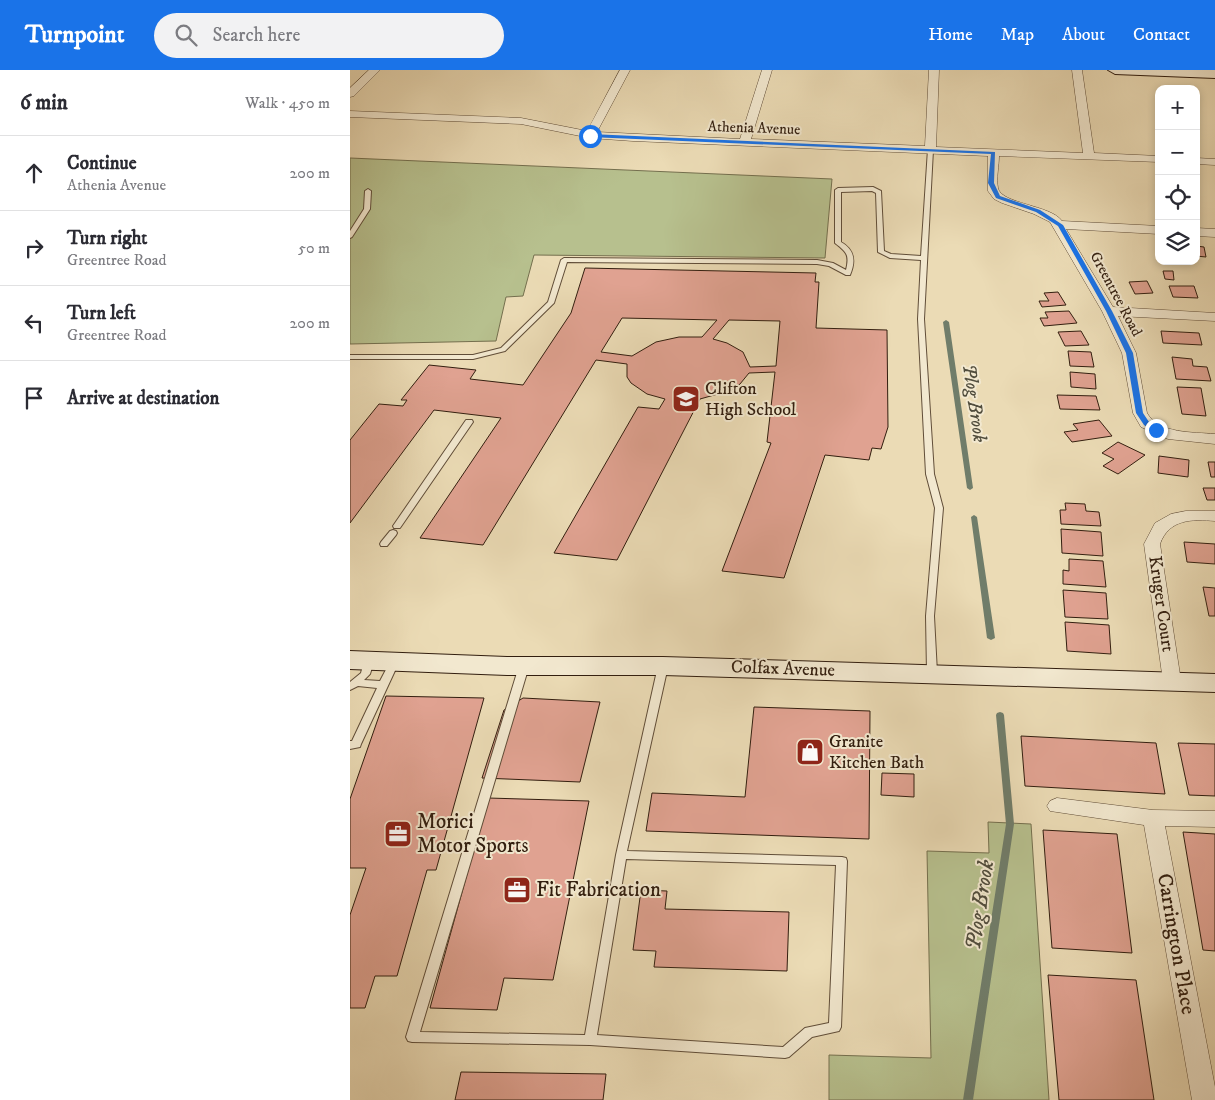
<!DOCTYPE html>
<meta charset="utf-8">
<style>
:root{--surface:#fff;--page:#f2f2f3;--text:#2b2b33;--muted:#7c7c81;--line:#e1e1e2;--accent:#1a73e8}
body{margin:0;font-family:"IM FELL DW Pica",serif;background:var(--page);color:var(--text)}
.controls{position:absolute;right:15px;top:15px;display:grid;overflow:hidden;border-radius:10px;box-shadow:0 2px 8px #0003}
.controls button{width:45px;height:45px;display:grid;place-items:center;padding:0;border:0;border-bottom:1px solid var(--line);background:var(--surface);color:var(--text);font:25px sans-serif}
.stop{position:absolute;width:15px;height:15px;margin:-11px;border:4px solid #1a73e8;border-radius:50%;background:#fff}
.stop.end{background:#1a73e8;border-color:#fff;box-shadow:0 1px 5px #0008}
.list{margin:0;padding:0;list-style:none}
h2{display:flex;justify-content:space-between;align-items:center;height:65px;margin:0;padding:0 20px;font-size:21px}
h2 small{font-size:16px;font-weight:400;color:var(--muted)}
.list li{display:grid;grid-template-columns:32px 1fr auto;gap:15px;align-items:center;box-sizing:border-box;height:75px;padding:0 20px;border-top:1px solid var(--line)}
.list b{display:block;font-size:19px;white-space:nowrap}
.list p{margin:0;font-size:16px;white-space:nowrap;color:var(--muted)}
.list em{font-size:16px;font-style:normal;color:var(--muted)}
.icon{flex:none;width:28px;height:28px;fill:none;stroke:currentColor;stroke-width:2;stroke-linecap:round;stroke-linejoin:round}
.map{position:relative;flex:none;width:865px;height:1030px;overflow:hidden}
header{display:flex;align-items:center;gap:30px;box-sizing:border-box;height:70px;padding:0 25px;background:var(--accent);color:#fff}
header strong{font-size:24px}
nav{display:flex;gap:28px;margin-inline-start:auto;font-size:18px}
.search{width:350px;height:45px;background:var(--page);display:flex;align-items:center;gap:12px;box-sizing:border-box;padding:0 18px;border-radius:28px;color:var(--muted);font-size:19px}
main{display:flex}
aside{flex:1;background:var(--surface)}
.map>svg:first-child{display:block}
.green{fill:#b7c08e;stroke:#746f4e}
.lines{fill:none;stroke-linecap:round;stroke-linejoin:round}
.stream{fill:#707d6a;fill-rule:evenodd}
.building{fill:#e0a291;stroke:#321e0f;fill-rule:evenodd}
.lane-casing{stroke:#604d38;stroke-width:2}
.street-casing{stroke:#604d38;stroke-width:1}
.secondary-casing{stroke:#321e0f;stroke-width:2}
.lane{fill:#f2e8cf;fill-rule:evenodd}
.street{fill:#f2e8cf;fill-rule:evenodd}
.secondary{fill:#f2e8cf;fill-rule:evenodd}
.route{fill:#1a73e8}
.labels{text-anchor:middle;dominant-baseline:central;stroke-width:4;stroke-linejoin:round;paint-order:stroke}
.far-street-label{font-size:15px;fill:#321e0f;stroke:#f2e8cf}
.poi-label{font-size:18px;fill:#321e0f;stroke:#f2e8cf;text-anchor:start}
.street-label{font-size:18px;fill:#321e0f;stroke:#f2e8cf}
.water-label{font-size:19px;font-style:italic;fill:#514d3d;stroke:#f2e8cf}
.near-poi-label{font-size:21px;fill:#321e0f;stroke:#f2e8cf;text-anchor:start}
.near-street-label{font-size:21px;fill:#321e0f;stroke:#f2e8cf}
.near-water-label{font-size:22px;font-style:italic;fill:#514d3d;stroke:#f2e8cf}
</style>
<header>
<strong>Turnpoint</strong>
<div class="search"><svg class="icon" aria-label="search" viewBox="0 0 24 24"><circle cx="10" cy="10" r="6"/><path d="M15 15l6 6"/></svg>Search here</div>
<nav><a>Home</a><a>Map</a><a>About</a><a>Contact</a></nav>
</header>
<main>
<aside>
<h2>6 min<small>Walk · 450 m</small></h2>
<ul class="list">
<li><svg class="icon" aria-label="ahead" viewBox="0 0 24 24"><path d="M12 20V5M6 11l6-6 6 6"/></svg><div><b>Continue</b><p>Athenia Avenue</p></div><em>200 m</em></li>
<li><svg class="icon" aria-label="right" viewBox="0 0 24 24"><path d="M7 20v-9h11M14 6l5 5-5 5"/></svg><div><b>Turn right</b><p>Greentree Road</p></div><em>50 m</em></li>
<li><svg class="icon" aria-label="left" viewBox="0 0 24 24"><path d="M17 20v-9H6M10 6l-5 5 5 5"/></svg><div><b>Turn left</b><p>Greentree Road</p></div><em>200 m</em></li>
<li><svg class="icon" aria-label="arrive" viewBox="0 0 24 24"><path d="M6 21V4h12l-3 4 3 4H6"/></svg><div><b>Arrive at destination</b></div></li>
</ul>
</aside>
<div class="map">
<svg width="865" height="1030" viewBox="0 0 865 1030">
<rect width="100%" height="100%" fill="#ebdbb5"/>
<filter id="stains"><feTurbulence type="fractalNoise" baseFrequency=".004" numOctaves="4"/><feColorMatrix values="0 0 0 0 .2 0 0 0 0 .09 0 0 0 0 .02 0 0 0 .5 -.17"/></filter>
<radialGradient id="worn" r=".72"><stop offset=".6" stop-color="#630" stop-opacity="0"/><stop offset="1" stop-color="#630" stop-opacity=".3"/></radialGradient>
<path class="green" d="M 0,88 L 482,109 L 475,188 L 184,185 L 173,226 L 156,227 L 146,271 L 0,274 Z
M 638,752 L 681,754 L 699,1030 L 479,1030 L 479,985 L 581,988 L 577,781 L 639,783 Z"/>
<g class="lines">
<path class="stream" d="M 596,250 L 599,252 L 623,418 L 620,420 L 617,418 L 593,252 Z
M 624,445 L 627,447 L 645,568 L 641,570 L 637,568 L 621,447 Z
M 650,642 L 653,643 L 654,645 L 664,754 L 623,1030 L 613,1030 L 656,754 L 646,645 L 647,643 Z"/>
</g>
<path class="building" d="M 846,176 L 854,177 L 856,187 L 846,186 Z
M 235,198 L 466,203 L 465,212 L 469,212 L 466,258 L 537,260 L 538,357 L 531,379 L 522,378 L 519,390 L 475,385 L 434,508 L 372,501 L 421,373 L 417,372 L 425,302 L 399,303 L 390,314 L 382,320 L 350,329 L 267,490 L 204,483 L 288,337 L 309,339 L 315,329 L 297,324 L 281,313 L 277,307 L 277,294 L 246,290 L 133,475 L 70,468 L 151,348 L 84,340 L 0,453 L 0,370 L 29,334 L 53,336 L 57,330 L 51,330 L 79,295 L 126,300 L 120,309 L 173,315 L 221,243 ZM 272,248 L 367,250 L 352,267 L 329,267 L 306,272 L 282,286 L 251,282 ZM 379,250 L 430,251 L 426,296 L 400,297 L 393,282 L 377,273 L 363,269 Z
M 813,201 L 823,201 L 824,210 L 815,209 Z
M 797,211 L 803,223 L 785,224 L 779,212 Z
M 819,216 L 844,216 L 848,228 L 823,227 Z
M 708,222 L 716,235 L 692,237 L 689,231 L 699,231 L 694,223 Z
M 719,241 L 727,253 L 694,256 L 690,248 L 698,248 L 695,242 Z
M 731,261 L 739,275 L 715,276 L 708,262 Z
M 811,261 L 849,263 L 852,275 L 813,273 Z
M 718,281 L 741,282 L 744,297 L 720,296 Z
M 822,287 L 842,289 L 843,296 L 857,297 L 861,311 L 826,309 Z
M 720,302 L 745,304 L 746,319 L 721,317 Z
M 827,317 L 851,318 L 856,346 L 832,344 Z
M 707,325 L 746,326 L 750,340 L 710,339 Z
M 749,350 L 762,366 L 722,372 L 714,362 L 728,360 L 723,354 Z
M 768,372 L 795,385 L 768,404 L 753,396 L 764,389 L 752,383 Z
M 809,386 L 839,390 L 838,407 L 808,403 Z
M 858,392 L 865,392 L 865,407 L 861,407 Z
M 853,418 L 865,418 L 865,430 L 857,430 Z
M 715,433 L 735,434 L 736,441 L 749,442 L 751,456 L 711,454 L 710,440 L 716,440 Z
M 711,459 L 751,462 L 753,486 L 712,483 Z
M 834,472 L 865,474 L 865,494 L 837,492 Z
M 719,489 L 753,491 L 756,517 L 713,514 L 713,500 L 719,501 Z
M 853,517 L 865,518 L 865,546 L 859,546 Z
M 713,520 L 756,523 L 758,549 L 715,547 Z
M 715,552 L 759,555 L 761,584 L 717,581 Z
M 36,626 L 134,628 L 86,800 L 77,800 L 47,906 L 25,906 L 15,938 L 0,938 L 0,845 L 16,798 L 0,798 L 0,729 Z
M 173,628 L 250,632 L 230,712 L 132,708 L 154,640 Z
M 404,637 L 520,641 L 519,769 L 296,761 L 302,723 L 395,727 Z
M 671,666 L 806,673 L 815,724 L 675,716 Z
M 828,673 L 865,674 L 865,726 L 839,725 Z
M 532,703 L 564,704 L 564,727 L 531,725 Z
M 138,728 L 239,731 L 203,910 L 154,908 L 147,940 L 80,938 Z
M 693,760 L 767,764 L 782,883 L 702,878 Z
M 833,762 L 865,764 L 865,881 L 853,880 Z
M 291,820 L 317,821 L 315,839 L 439,842 L 437,901 L 304,897 L 306,881 L 283,880 Z
M 698,905 L 786,910 L 804,1030 L 709,1030 Z
M 111,1002 L 256,1004 L 253,1030 L 105,1030 Z"/>
<g class="lines">
<defs>
<path id="lane" d="M 578,79 L 583,80 L 574,249 L 584,404 L 593,438 L 584,546 L 587,603 L 585,605 L 582,606 L 577,603 L 576,546 L 585,438 L 576,404 L 568,249 L 571,190 L 540,188 L 528,182 L 526,123 L 522,121 L 491,122 L 491,172 C 505,180 506,191 500,205 L 496,205 L 479,196 L 467,194 L 217,192 L 204,233 L 155,281 L 123,289 L 0,289 L 0,285 L 123,285 L 151,278 L 198,232 L 211,190 L 214,188 L 467,190 L 483,193 L 496,200 C 500,184 496,182 485,173 L 485,120 L 488,118 L 523,117 L 531,121 L 534,181 L 541,184 L 571,186 Z
M 18,119 L 21,121 L 20,139 L 2,167 L 0,168 L 0,161 L 14,139 L 15,121 Z
M 116,350 L 122,350 L 123,352 L 50,458 L 44,458 L 43,456 Z
M 43,460 L 46,461 L 47,463 L 46,465 L 37,476 L 31,476 L 30,474 L 31,472 L 40,461 Z
M 19,588 L 24,591 L 20,604 L 14,610 L 30,611 L 41,590 L 44,589 L 49,592 L 11,674 L 10,677 L 0,679 L 0,671 L 2,671 L 27,618 L 8,616 L 0,620 L 0,612 L 11,603 L 14,591 Z
M 174,593 L 179,596 L 70,962 L 235,965 L 266,785 L 308,596 L 313,593 L 318,596 L 277,781 L 492,787 L 496,788 L 497,791 L 491,957 L 489,961 L 462,967 L 439,987 L 435,988 L 240,975 L 62,972 L 58,971 L 56,967 L 169,596 ZM 276,789 L 486,795 L 479,953 L 455,958 L 433,977 L 247,965 Z"/>
<path id="street" d="M 19,0 L 30,0 L 4,26 L 0,27 L 0,18 Z
M 270,0 L 280,0 L 247,62 L 390,69 L 412,0 L 422,0 L 401,69 L 575,76 L 579,0 L 589,0 L 586,77 L 733,83 L 722,0 L 732,0 L 744,83 L 809,86 L 809,92 L 649,86 C 649,96 646,108 648,118 C 651,134 701,135 712,151 L 809,156 L 809,164 L 716,159 L 763,237 L 865,243 L 865,251 L 768,246 L 786,283 L 797,343 C 809,364 843,362 865,364 L 865,374 L 818,369 L 791,357 L 783,343 L 772,283 L 752,241 L 700,152 L 684,144 L 652,133 L 644,129 L 638,121 L 638,86 L 283,71 L 240,68 L 171,54 L 0,47 L 0,41 L 171,48 L 237,61 Z
M 846,88 L 865,89 L 865,95 L 846,94 Z
M 846,158 L 865,159 L 865,167 L 846,166 Z
M 836,441 L 865,441 L 865,451 C 842,449 819,449 810,474 L 831,611 L 829,616 L 822,617 L 815,616 L 813,611 L 794,474 L 805,453 L 821,444 Z
M 707,728 L 803,740 L 865,741 L 865,757 L 815,756 L 865,1017 L 865,1030 L 842,1030 L 794,755 L 700,741 L 697,736 L 700,731 Z"/>
<path id="secondary" d="M 758,0 L 865,0 L 865,8 L 765,4 Z
M 0,581 L 157,587 L 313,587 L 865,604 L 865,622 L 313,605 L 157,605 L 0,599 Z"/>
</defs>
<use href="#lane" class="lane-casing"/>
<use href="#street" class="street-casing"/>
<use href="#secondary" class="secondary-casing"/>
<use href="#lane" class="lane"/>
<use href="#street" class="street"/>
<use href="#secondary" class="secondary"/>
</g>
<path class="route" d="M 240,64 L 645,82 L 644,113 L 650,126 L 690,140 L 713,155 L 762,241 L 783,283 L 793,343 L 799,352 L 809,360 L 803,361 L 794,355 L 786,343 L 776,283 L 756,241 L 708,156 L 686,142 L 646,128 L 638,113 L 641,84 L 239,67 Z"/>
<defs>
<symbol id="school-square" viewBox="-11 -11 22 22"><rect x="-9" y="-9" width="18" height="18" rx="4" fill="#8f2418" stroke="#f2e8cf"/><path d="M0-5L7-2L0 1L-7-2ZM-4 1L0 2.5L4 1V4Q0 6-4 4Z" fill="#fff"/></symbol>
<symbol id="shop-square" viewBox="-11 -11 22 22"><rect x="-9" y="-9" width="18" height="18" rx="4" fill="#8f2418" stroke="#f2e8cf"/><path d="M-5-2.5h2.3a2.7 3.5 0 0 1 5.4 0H5L5.5 6h-11ZM-1.5-2.5h3a1.5 2.3 0 0 0-3 0Z" fill="#fff"/></symbol>
<symbol id="office-square" viewBox="-11 -11 22 22"><rect x="-9" y="-9" width="18" height="18" rx="4" fill="#8f2418" stroke="#f2e8cf"/><path d="M-6-3h4V-5.5h4V-3h4V5H-6ZM-1-4.5V-3h2v-1.5ZM-6 0V1H6V0Z" fill="#fff"/></symbol>
</defs>
<g fill-rule="evenodd">
<use href="#school-square" x="320" y="313" width="32" height="32"/>
<use href="#shop-square" x="444" y="666" width="32" height="32"/>
<use href="#office-square" x="32" y="748" width="32" height="32"/>
<use href="#office-square" x="151" y="804" width="32" height="32"/>
</g>
<g class="labels">
<g class="far-street-label">
<text transform="translate(404 58) rotate(2)">Athenia Avenue</text>
<text transform="translate(766 224) rotate(62)">Greentree Road</text>
</g>
<g class="poi-label">
<text x="355" y="319">Clifton<tspan x="355" dy="21">High School</tspan></text>
<text x="479" y="672">Granite<tspan x="479" dy="21">Kitchen Bath</tspan></text>
</g>
<g class="street-label">
<text transform="translate(811 534) rotate(82)">Kruger Court</text>
<text transform="translate(433 599) rotate(2)">Colfax Avenue</text>
</g>
<g class="water-label">
<text transform="translate(624 333) rotate(82)">Plog Brook</text>
</g>
<g class="near-poi-label">
<text x="67" y="752">Morici<tspan x="67" dy="24">Motor Sports</tspan></text>
<text x="186" y="820">Fit Fabrication</text>
</g>
<g class="near-street-label">
<text transform="translate(826 874) rotate(80)">Carrington Place</text>
</g>
<g class="near-water-label">
<text transform="translate(630 835) rotate(-81)">Plog Brook</text>
</g>
</g>
<rect width="100%" height="100%" filter="url(#stains)"/>
<rect width="100%" height="100%" fill="url(#worn)"/>
</svg>
<div class="controls">
<button>+</button>
<button>−</button>
<button><svg class="icon" aria-label="locate" viewBox="0 0 24 24"><circle cx="12" cy="12" r="6"/><path d="M12 2v4M12 18v4M2 12h4M18 12h4"/></svg></button>
<button><svg class="icon" aria-label="layers" viewBox="0 0 24 24"><path d="M12 4l9 5-9 5-9-5zM3 14l9 5 9-5"/></svg></button>
</div>
<div class="stop" style="left:240px;top:66px"></div>
<div class="stop end" style="left:806px;top:360px"></div>
</div>
</main>
